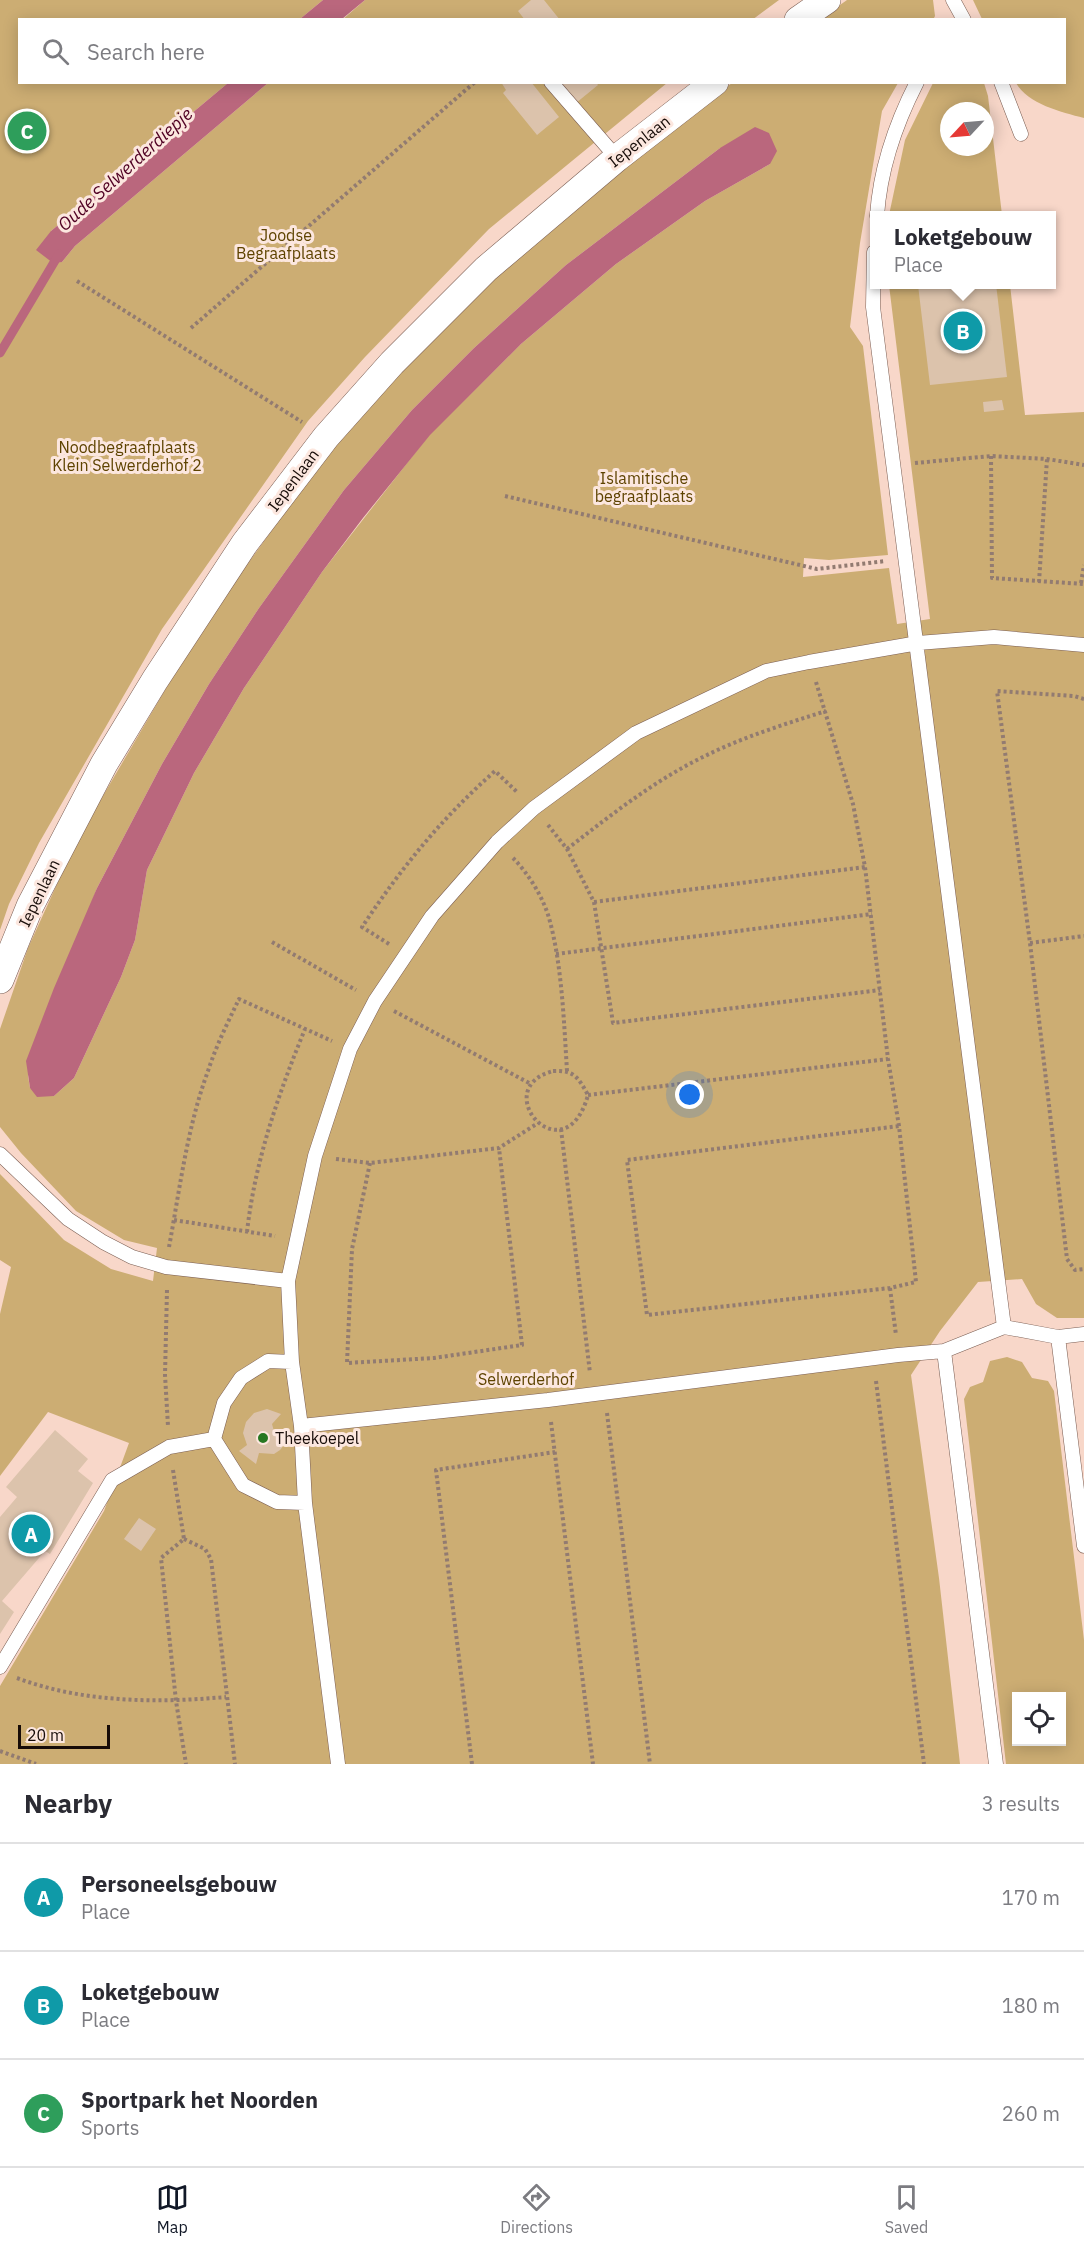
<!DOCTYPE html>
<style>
:root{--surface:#fff;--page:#f7f7f7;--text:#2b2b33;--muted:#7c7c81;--line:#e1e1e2;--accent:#111827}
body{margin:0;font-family:"IBM Plex Sans",sans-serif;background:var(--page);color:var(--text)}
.controls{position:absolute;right:18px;bottom:18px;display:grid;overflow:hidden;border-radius:0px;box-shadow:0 3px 15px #0003}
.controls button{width:54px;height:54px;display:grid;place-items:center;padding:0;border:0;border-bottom:2px solid var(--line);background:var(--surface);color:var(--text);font:30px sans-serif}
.compass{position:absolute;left:940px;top:102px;width:54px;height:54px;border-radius:50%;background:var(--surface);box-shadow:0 3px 15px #0003;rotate:244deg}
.scale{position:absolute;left:18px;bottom:15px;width:92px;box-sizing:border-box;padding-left:6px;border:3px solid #170c08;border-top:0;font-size:16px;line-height:21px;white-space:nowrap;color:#170c08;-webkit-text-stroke:4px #fce7df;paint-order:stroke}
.you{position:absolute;left:690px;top:1095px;width:21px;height:21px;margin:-15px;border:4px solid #fff;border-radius:50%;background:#1a73e8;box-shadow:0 0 0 9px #1a73e833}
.badge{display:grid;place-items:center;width:39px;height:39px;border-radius:50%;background:var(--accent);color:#fff;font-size:20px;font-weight:700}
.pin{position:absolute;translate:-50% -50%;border:3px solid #fff;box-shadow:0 2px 6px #0006}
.popup{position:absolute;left:870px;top:211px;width:186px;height:78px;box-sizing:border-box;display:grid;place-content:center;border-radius:0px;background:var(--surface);filter:drop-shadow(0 2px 4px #0005);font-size:20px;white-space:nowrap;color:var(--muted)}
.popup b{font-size:22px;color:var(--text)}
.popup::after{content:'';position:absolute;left:50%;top:100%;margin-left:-12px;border:12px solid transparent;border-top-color:var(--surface)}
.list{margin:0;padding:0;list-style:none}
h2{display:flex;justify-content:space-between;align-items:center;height:78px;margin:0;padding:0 24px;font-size:26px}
h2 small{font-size:20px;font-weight:400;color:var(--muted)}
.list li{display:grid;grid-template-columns:39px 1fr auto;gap:18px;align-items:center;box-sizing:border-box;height:108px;padding:0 24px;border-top:2px solid var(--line)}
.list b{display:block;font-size:22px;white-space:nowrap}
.list p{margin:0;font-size:20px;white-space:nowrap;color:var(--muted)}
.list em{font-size:20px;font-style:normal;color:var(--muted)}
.icon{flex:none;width:33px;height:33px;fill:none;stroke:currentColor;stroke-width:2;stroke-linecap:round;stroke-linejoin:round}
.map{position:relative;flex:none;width:1084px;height:1764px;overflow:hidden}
.search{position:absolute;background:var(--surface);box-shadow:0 3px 15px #0003;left:18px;right:18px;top:18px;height:66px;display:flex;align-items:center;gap:15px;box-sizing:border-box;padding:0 21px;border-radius:0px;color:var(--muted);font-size:22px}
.sheet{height:402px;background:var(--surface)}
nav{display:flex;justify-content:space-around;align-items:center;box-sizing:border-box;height:84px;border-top:2px solid var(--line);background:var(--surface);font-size:16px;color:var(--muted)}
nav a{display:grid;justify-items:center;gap:3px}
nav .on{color:var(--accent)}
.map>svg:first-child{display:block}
.green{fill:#ccad73;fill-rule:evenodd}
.water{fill:#ba677d}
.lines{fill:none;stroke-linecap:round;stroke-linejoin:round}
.stream{stroke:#ba677d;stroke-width:9}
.building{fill:#dcc3ac}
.service-casing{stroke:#7b5e53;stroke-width:15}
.minor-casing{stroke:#7b5e53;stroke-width:28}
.path{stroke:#927b71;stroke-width:4;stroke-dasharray:3 3;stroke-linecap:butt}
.service{stroke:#fff;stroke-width:14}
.minor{stroke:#fff;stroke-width:27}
.poi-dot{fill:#277721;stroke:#fce7df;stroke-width:2}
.labels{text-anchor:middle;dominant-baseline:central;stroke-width:6;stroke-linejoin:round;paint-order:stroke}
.street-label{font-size:16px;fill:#170c08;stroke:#fce7df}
.park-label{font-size:16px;fill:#5e4300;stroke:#fce7df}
.poi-label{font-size:16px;fill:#170c08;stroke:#fce7df;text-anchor:start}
.water-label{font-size:18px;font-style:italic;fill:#500123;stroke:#fce7df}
</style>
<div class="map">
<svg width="1084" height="1764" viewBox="0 0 1084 1764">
<rect width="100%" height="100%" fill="#f8d7c9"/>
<path class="green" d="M 0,0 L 323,0 L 300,19 L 20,20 L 20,82 L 228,83 L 51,231 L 62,262 L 75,246 L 268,83 L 667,83 L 489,229 L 365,357 L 308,421 L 162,629 L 39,843 L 9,904 L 0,930 Z
M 365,0 L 779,0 L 752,20 L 342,20 Z
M 847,0 L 933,0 L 935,16 L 933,20 L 819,20 Z
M 973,0 L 1084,0 L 1084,118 C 1061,112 1028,104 1016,83 L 1064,82 L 1064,20 L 982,19 Z
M 732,83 L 898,83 L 882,111 L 860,243 L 850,327 L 863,346 L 888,555 L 829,560 L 804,558 L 803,577 L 889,568 L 897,624 L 930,619 L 889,285 L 1010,285 L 1025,415 L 1084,412 L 1084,1318 L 1057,1318 L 1036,1304 L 1022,1279 L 978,1282 L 940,1331 L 911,1375 L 939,1578 L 960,1764 L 0,1764 L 0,1686 L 104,1511 L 129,1443 L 48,1412 L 0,1476 L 0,1314 L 11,1267 L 0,1260 L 0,1174 L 64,1240 L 111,1269 L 153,1281 L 157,1248 L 124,1240 L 76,1211 L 21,1153 L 0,1127 L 0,1029 L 28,948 L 77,840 L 202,627 L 329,451 L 385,385 L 478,291 L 660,137 ZM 720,148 L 770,164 L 705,201 L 616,264 L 521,344 L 429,435 L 322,572 L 244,688 L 194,773 L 147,870 L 135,940 L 121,977 L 74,1078 L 54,1096 L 30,1088 L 28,1076 L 97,888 L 162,764 L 209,684 L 259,608 L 344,490 L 412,410 L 474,348 L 566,265 Z
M 933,83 L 984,83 L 988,96 L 1002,215 L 889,215 L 905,140 ZM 949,111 L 985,111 L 985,147 L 949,147 Z
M 1007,1357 L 1022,1362 L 1032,1378 L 1048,1381 L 1054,1391 L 1084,1640 L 1084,1764 L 1006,1764 L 964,1399 L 970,1387 L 983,1382 L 990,1361 ZM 1016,1696 L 1062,1696 L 1062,1742 L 1016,1742 Z"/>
<path class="water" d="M 323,0 L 365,0 L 342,19 L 300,19 Z
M 228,83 L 268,83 L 75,246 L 62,262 L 53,263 L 36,250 L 51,231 Z
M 755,127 L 769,133 L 777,151 L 770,164 L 705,201 L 616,264 L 521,344 L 430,435 L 363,518 L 322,572 L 244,688 L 194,773 L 147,870 L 135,940 L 121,977 L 74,1078 L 54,1096 L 37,1097 L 30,1088 L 26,1061 L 54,988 L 97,888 L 162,764 L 209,684 L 259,608 L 344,490 L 412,410 L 474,348 L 566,265 L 720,148 Z"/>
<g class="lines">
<path class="stream" d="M 0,353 L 59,254"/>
</g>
<path class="building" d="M 531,0 L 544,0 L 560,20 L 525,20 L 518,11 Z
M 501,82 L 531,82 L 559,117 L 537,135 L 503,93 L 506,90 Z
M 559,82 L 596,82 L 598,85 L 576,103 Z
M 996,284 L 1007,377 L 930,385 L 918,285 Z
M 1002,400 L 1004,410 L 984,412 L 983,402 Z
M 267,1409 L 281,1414 L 272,1424 L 275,1435 L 288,1440 L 280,1450 L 274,1454 L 259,1453 L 256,1464 L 239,1451 L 247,1445 L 243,1433 L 246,1422 L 254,1413 Z
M 55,1430 L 88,1459 L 78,1471 L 93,1483 L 50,1554 L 45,1551 L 2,1601 L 14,1612 L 0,1634 L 0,1517 L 17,1497 L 6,1487 Z
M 139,1518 L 156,1529 L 141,1551 L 124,1539 Z"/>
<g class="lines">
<defs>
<path id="service" d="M 953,0 L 964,20
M 551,82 L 617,158
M 1001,82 L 1021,134
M 877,216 C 880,169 896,123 917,82
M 874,252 L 873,307 L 1004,1327
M 0,1154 L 68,1219 L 103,1242 L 132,1257 L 166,1267 L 288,1281
M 1058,1337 L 1084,1334
M 301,1426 L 548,1400 L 898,1355 L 944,1351
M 214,1439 L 224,1403 L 241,1378 L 268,1361 L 292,1362
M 0,1667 L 112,1480 L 169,1447 L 214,1439 L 243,1485 L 277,1502 L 305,1503
M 338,1764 L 305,1503 L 301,1426 L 292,1362 L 288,1281 L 315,1156 L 350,1049 L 375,1001 L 432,916 L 497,842 L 534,808 L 636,733 L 766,671 L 809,662 L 918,643 L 994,637 L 1084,645
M 996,1764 L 944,1351 L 1004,1327 L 1058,1337 L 1084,1546"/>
<path id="minor" d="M 798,20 L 827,0
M 0,980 L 30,906 L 104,764 L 155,680 L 245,543 L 326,437 L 392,363 L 486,269 L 617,158 L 715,82"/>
</defs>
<use href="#service" class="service-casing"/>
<use href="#minor" class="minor-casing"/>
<path class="path" d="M 77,281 L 302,422
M 191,328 L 475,82
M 991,456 L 992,578 L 1084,584
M 915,463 L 991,456 L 1047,459 L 1084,465
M 505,496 L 817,569 L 886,561
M 1039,582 L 1047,459
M 1081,583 L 1084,565
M 816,682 L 853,804 L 865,867 L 888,1059 L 899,1126 L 916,1282 L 890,1288 L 647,1315 L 627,1160 L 899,1126
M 1084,699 L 1074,696 L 997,691 L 1030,943 L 1067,1259 L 1075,1270 L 1084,1269
M 548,825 L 567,849 L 594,902 L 613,1023 L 880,990
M 567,849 C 611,815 655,780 705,756 C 743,737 785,724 826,711
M 513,858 C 528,873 543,897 549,918 C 562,964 564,1023 567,1071
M 594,902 L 865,867
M 272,942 L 356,990
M 1030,943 L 1084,936
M 389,944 L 362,927 C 402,867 441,819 495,771 L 518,793
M 556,954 L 872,914
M 394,1011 L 531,1084
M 553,1071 C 574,1070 578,1077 588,1095 C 565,1178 486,1089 553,1071 Z
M 588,1095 L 888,1059
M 561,1129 L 590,1373
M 336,1159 L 370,1163 L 499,1148 L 538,1123
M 370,1163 L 352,1249 L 347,1363 L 434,1358 L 522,1345 L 499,1148
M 174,1220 L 275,1236
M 247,1232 C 255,1161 278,1095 305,1029
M 169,1247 C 180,1188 187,1128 208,1071 C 216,1046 228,1022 239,999 L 332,1041
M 890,1288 L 896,1335
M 167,1290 L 165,1375 L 168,1426
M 876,1381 L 924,1764
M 607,1413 L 650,1764
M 551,1422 L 593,1764
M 173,1470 L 184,1539 L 161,1558 L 176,1701 L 186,1764
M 184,1539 L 205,1549 L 211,1559 L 235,1764
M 17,1678 C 84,1703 156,1703 226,1697
M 0,1751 L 36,1764
M 472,1764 L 436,1470 L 555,1452"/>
<use href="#service" class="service"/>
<use href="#minor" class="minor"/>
</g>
<circle class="poi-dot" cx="263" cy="1438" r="6"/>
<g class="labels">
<g class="street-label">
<text transform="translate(639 141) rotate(-38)">Iepenlaan</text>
<text transform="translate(293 480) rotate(-53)">Iepenlaan</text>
<text transform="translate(39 893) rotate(-64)">Iepenlaan</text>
</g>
<g class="park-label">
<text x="286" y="235">Joodse<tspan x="286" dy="18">Begraafplaats</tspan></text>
<text x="127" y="447">Noodbegraafplaats<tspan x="127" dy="18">Klein Selwerderhof 2</tspan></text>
<text x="644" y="478">Islamitische<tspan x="644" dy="18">begraafplaats</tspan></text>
<text x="526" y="1379">Selwerderhof</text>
</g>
<g class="poi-label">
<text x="275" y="1438">Theekoepel</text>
</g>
<g class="water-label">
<text transform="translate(125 169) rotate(-42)">Oude Selwerderdiepje</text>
</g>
</g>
</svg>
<div class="controls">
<button><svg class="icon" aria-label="locate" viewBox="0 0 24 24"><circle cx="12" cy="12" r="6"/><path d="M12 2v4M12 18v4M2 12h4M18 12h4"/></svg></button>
</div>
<svg class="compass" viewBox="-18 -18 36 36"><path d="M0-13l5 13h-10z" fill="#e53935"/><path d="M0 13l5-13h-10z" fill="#7c7c81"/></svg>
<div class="scale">20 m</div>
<div class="you"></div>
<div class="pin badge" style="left:31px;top:1534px;background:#0f9aa8">A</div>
<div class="pin badge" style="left:963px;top:331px;background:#0f9aa8">B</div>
<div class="popup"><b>Loketgebouw</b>Place</div>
<div class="pin badge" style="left:27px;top:131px;background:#2e9e5b">C</div>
<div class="search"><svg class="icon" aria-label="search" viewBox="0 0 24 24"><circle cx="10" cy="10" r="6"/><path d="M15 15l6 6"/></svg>Search here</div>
</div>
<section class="sheet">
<h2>Nearby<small>3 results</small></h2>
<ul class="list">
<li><span class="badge" style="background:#0f9aa8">A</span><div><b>Personeelsgebouw</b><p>Place</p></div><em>170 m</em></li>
<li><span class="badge" style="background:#0f9aa8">B</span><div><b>Loketgebouw</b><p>Place</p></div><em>180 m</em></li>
<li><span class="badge" style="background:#2e9e5b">C</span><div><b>Sportpark het Noorden</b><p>Sports</p></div><em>260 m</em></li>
</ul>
</section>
<nav>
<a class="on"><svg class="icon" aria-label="map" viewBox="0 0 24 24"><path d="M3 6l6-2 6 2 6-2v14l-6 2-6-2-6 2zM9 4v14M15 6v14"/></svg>Map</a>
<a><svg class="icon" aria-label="directions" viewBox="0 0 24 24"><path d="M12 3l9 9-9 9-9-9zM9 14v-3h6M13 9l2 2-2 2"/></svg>Directions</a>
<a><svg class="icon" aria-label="saved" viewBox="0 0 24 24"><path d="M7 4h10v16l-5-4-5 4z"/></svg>Saved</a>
</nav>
